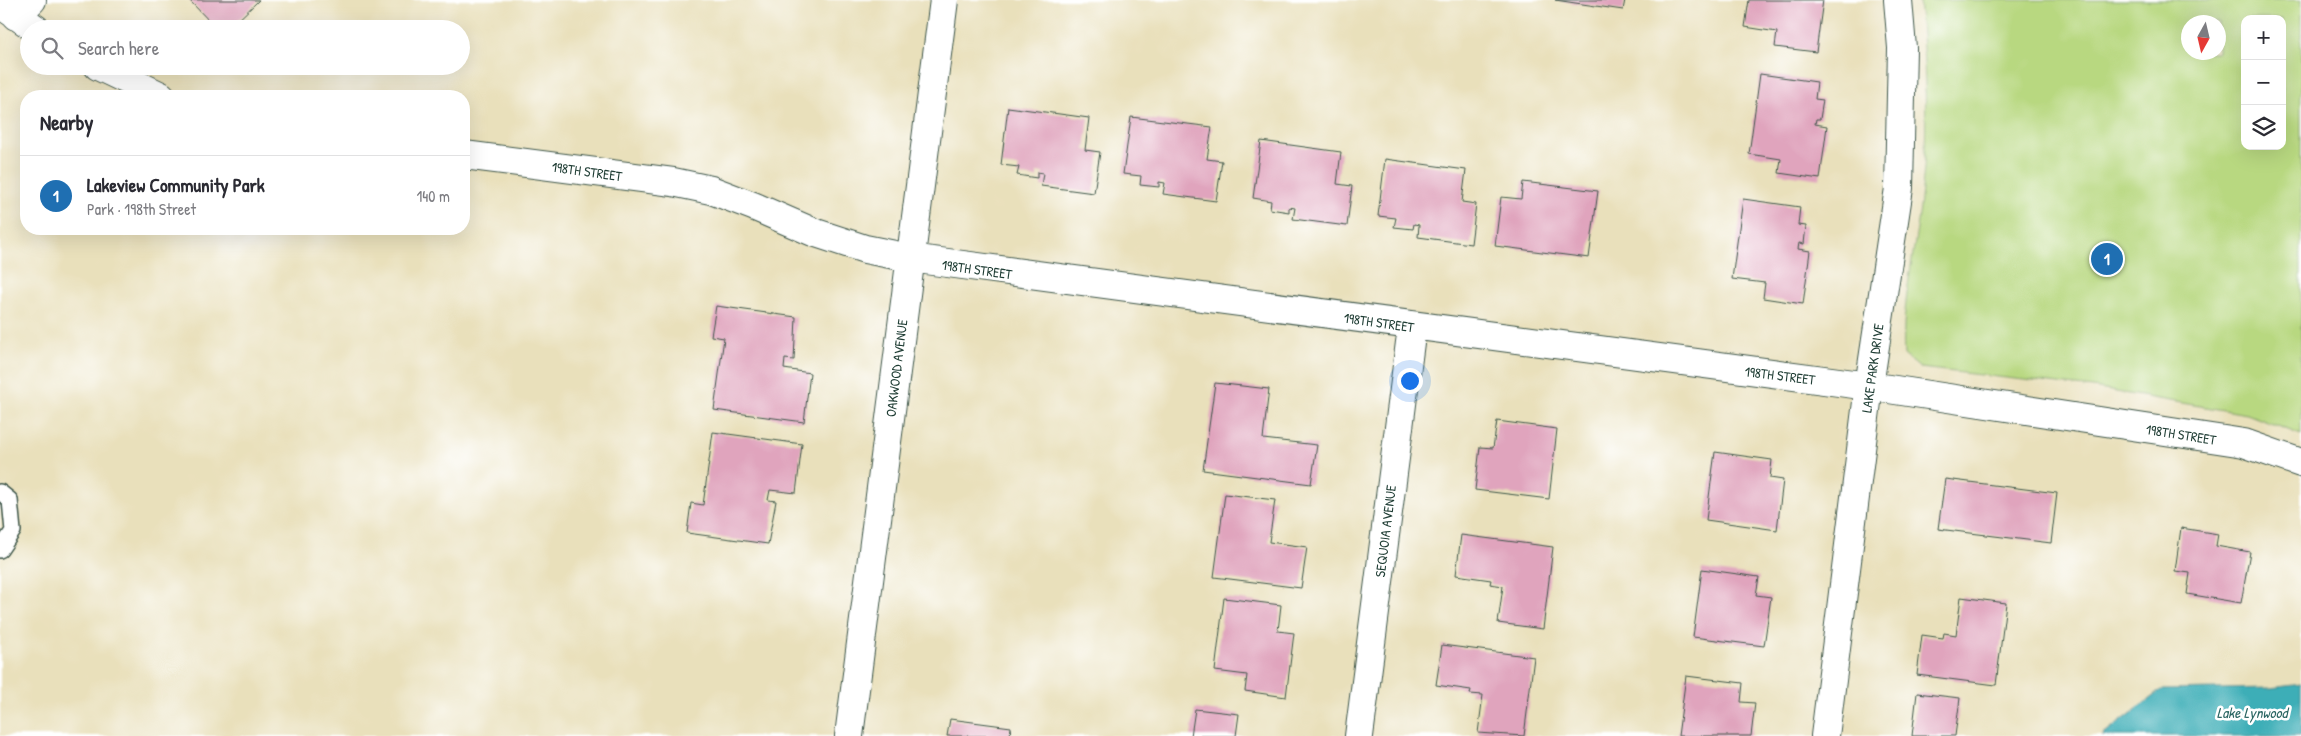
<!DOCTYPE html>
<meta charset="utf-8">
<style>
:root{--surface:#fff;--page:#f2f2f3;--text:#2b2b33;--muted:#7c7c81;--line:#e1e1e2;--accent:#1f6fb2}
body{margin:0;font-family:"Patrick Hand",sans-serif;background:var(--page);color:var(--text)}
.controls{position:absolute;right:15px;top:15px;display:grid;overflow:hidden;border-radius:10px;box-shadow:0 5px 20px #0002}
.controls button{width:45px;height:45px;display:grid;place-items:center;padding:0;border:0;border-bottom:1px solid var(--line);background:var(--surface);color:var(--text);font:25px sans-serif}
.compass{position:absolute;left:2181px;top:15px;width:45px;height:45px;border-radius:50%;background:var(--surface);box-shadow:0 5px 20px #0002;rotate:188deg}
.you{position:absolute;left:1409px;top:380px;width:18px;height:18px;margin:-12px;border:4px solid #fff;border-radius:50%;background:#1a73e8;box-shadow:0 0 0 8px #1a73e833}
.badge{display:grid;place-items:center;width:32px;height:32px;border-radius:50%;background:var(--accent);color:#fff;font-size:16px;font-weight:700}
.pin{position:absolute;translate:-50% -50%;border:2px solid #fff;box-shadow:0 1px 5px #0006}
.list{margin:0;padding:0;list-style:none}
h2{display:flex;justify-content:space-between;align-items:center;height:65px;margin:0;padding:0 20px;font-size:21px}
h2 small{font-size:16px;font-weight:400;color:var(--muted)}
.list li{display:grid;grid-template-columns:32px 1fr auto;gap:15px;align-items:center;box-sizing:border-box;height:80px;padding:0 20px;border-top:1px solid var(--line)}
.list b{display:block;font-size:19px;white-space:nowrap}
.list p{margin:0;font-size:16px;white-space:nowrap;color:var(--muted)}
.list em{font-size:16px;font-style:normal;color:var(--muted)}
.icon{flex:none;width:28px;height:28px;fill:none;stroke:currentColor;stroke-width:2;stroke-linecap:round;stroke-linejoin:round}
.map{position:relative;flex:none;width:2301px;height:736px;overflow:hidden}
.search{position:absolute;background:var(--surface);box-shadow:0 5px 20px #0002;left:20px;top:20px;width:450px;height:55px;display:flex;align-items:center;gap:12px;box-sizing:border-box;padding:0 18px;border-radius:28px;color:var(--muted);font-size:19px}
.panel{position:absolute;background:var(--surface);box-shadow:0 5px 20px #0002;left:20px;top:90px;width:450px;height:145px;border-radius:20px}
.map>svg:first-child{display:block}
.green{fill:#b8d880;stroke:#6c8a5a;fill-rule:evenodd}
.water{fill:#3daeb7;stroke:#2e7676}
.building{fill:#e0a4bd}
.lines{fill:none;stroke-linecap:round;stroke-linejoin:round}
.service-casing{stroke:#3d5548;stroke-width:18}
.minor-casing{stroke:#3d5548;stroke-width:30}
.service{stroke:#fff;stroke-width:15}
.minor{stroke:#fff;stroke-width:28}
.labels{text-anchor:middle;dominant-baseline:central;stroke-width:5;stroke-linejoin:round;paint-order:stroke}
.street-label{font-size:14px;fill:#1f3d34;stroke:#fff}
.water-label{font-size:15px;font-style:italic;fill:#2a6562;stroke:#fff}
</style>
<div class="map">
<svg width="2301" height="736" viewBox="0 0 2301 736">
<rect width="100%" height="100%" fill="#fff"/>
<filter id="ink" filterUnits="userSpaceOnUse"><feTurbulence type="fractalNoise" baseFrequency=".02" numOctaves="2"/><feDisplacementMap in="SourceGraphic" scale="10" xChannelSelector="R" yChannelSelector="G"/><feConvolveMatrix kernelMatrix="1 2 1 2 8 2 1 2 1" color-interpolation-filters="sRGB"/></filter>
<filter id="wash" filterUnits="userSpaceOnUse"><feTurbulence type="fractalNoise" baseFrequency=".0096" numOctaves="4" result="noise"/><feDisplacementMap in="SourceGraphic" scale="20" xChannelSelector="R" yChannelSelector="G"/><feGaussianBlur stdDeviation="1.12" result="paint"/><feColorMatrix in="noise" values="0 0 0 0 0 0 0 0 0 0 0 0 0 0 0 0 0 1.4 0 .05"/><feComposite in="paint" operator="in"/></filter>
<g filter="url(#wash)">
<rect width="100%" height="100%" fill="#e9e0bb"/>
<path class="green" d="M 1919,0 L 2301,0 L 2301,435 L 2247,414 L 2093,388 L 1920,368 L 1904,355 C 1901,300 1917,245 1922,189 C 1929,127 1925,63 1919,0 ZM 2245,19 L 2282,19 L 2282,146 L 2245,146 ZM 2188,22 L 2218,22 L 2218,52 L 2188,52 Z"/>
<path class="water" d="M 2301,684 L 2301,736 L 2102,736 L 2161,690 L 2270,688 Z"/>
<g id="blocks">
<path class="building" d="M 189,0 L 259,0 L 229,29 L 217,29 Z
M 1555,0 L 1625,0 L 1623,10 Z
M 1749,0 L 1823,0 L 1816,52 L 1775,47 L 1777,32 L 1745,27 Z
M 1760,74 L 1817,82 L 1815,99 L 1823,100 L 1820,119 L 1816,119 L 1815,124 L 1827,126 L 1820,179 L 1779,173 L 1781,159 L 1749,154 Z
M 1008,107 L 1089,118 L 1085,150 L 1100,152 L 1094,193 L 1041,186 L 1043,173 L 1037,172 L 1037,178 L 1017,175 L 1019,167 L 1001,165 Z
M 1131,117 L 1212,127 L 1207,159 L 1222,161 L 1216,201 L 1163,194 L 1165,183 L 1159,182 L 1159,187 L 1140,185 L 1141,176 L 1123,174 Z
M 1261,141 L 1341,152 L 1337,184 L 1352,186 L 1347,226 L 1293,219 L 1295,208 L 1289,207 L 1289,212 L 1270,209 L 1271,201 L 1253,198 Z
M 1385,159 L 1466,170 L 1462,202 L 1476,204 L 1471,244 L 1418,237 L 1419,225 L 1414,224 L 1413,229 L 1394,227 L 1396,218 L 1378,216 Z
M 1523,182 L 1598,191 L 1589,258 L 1495,246 L 1501,197 L 1521,199 Z
M 1743,199 L 1800,207 L 1798,225 L 1806,226 L 1804,244 L 1799,243 L 1798,249 L 1810,251 L 1803,304 L 1763,298 L 1765,283 L 1732,279 Z
M 716,306 L 796,317 L 794,360 L 785,359 L 784,369 L 810,373 L 804,422 L 714,410 L 724,338 L 711,336 Z
M 1215,383 L 1269,389 L 1263,439 L 1317,445 L 1311,484 L 1203,470 Z
M 1497,421 L 1557,429 L 1549,499 L 1475,490 L 1480,447 L 1493,448 Z
M 713,432 L 802,444 L 796,493 L 770,490 L 768,500 L 776,501 L 768,544 L 687,533 L 691,503 L 703,505 Z
M 1715,452 L 1772,460 L 1770,478 L 1783,480 L 1777,530 L 1706,520 Z
M 1945,479 L 2057,493 L 2051,543 L 1938,529 Z
M 1225,494 L 1275,500 L 1269,542 L 1307,547 L 1301,588 L 1214,577 Z
M 2181,528 L 2218,534 L 2216,546 L 2250,552 L 2241,603 L 2187,594 L 2190,573 L 2175,571 Z
M 1461,535 L 1553,547 L 1543,629 L 1498,623 L 1503,586 L 1490,584 L 1491,580 L 1456,575 Z
M 1702,569 L 1759,577 L 1756,595 L 1771,597 L 1764,646 L 1693,637 Z
M 1961,597 L 2006,603 L 1996,685 L 1917,675 L 1922,635 L 1943,638 L 1944,633 L 1956,635 Z
M 1224,598 L 1281,605 L 1278,631 L 1294,633 L 1286,697 L 1245,691 L 1247,675 L 1215,671 Z
M 1442,645 L 1534,657 L 1524,736 L 1478,733 L 1483,695 L 1470,694 L 1471,690 L 1436,685 Z
M 1686,676 L 1743,683 L 1741,702 L 1755,703 L 1751,736 L 1678,736 Z
M 1917,693 L 1960,698 L 1955,736 L 1912,736 Z
M 1195,709 L 1239,714 L 1236,736 L 1191,736 Z
M 950,719 L 1011,727 L 1010,736 L 947,736 Z"/>
</g>
</g>
<g filter="url(#ink)">
<use href="#blocks" fill-opacity="0" stroke="#3d5548" stroke-width="1"/>
<g class="lines">
<defs>
<path id="service" d="M 0,492 L 10,500 L 13,531 L 0,550"/>
<path id="minor" d="M 0,4 L 36,29
M 16,16 L 32,0
M 98,66 L 161,96
M 464,155 L 673,182 L 711,190 L 753,206 L 813,232 L 865,249 L 910,258 L 1869,386 L 2244,443 L 2301,463
M 849,736 L 944,0
M 1359,736 L 1412,327
M 1825,736 L 1869,386 L 1899,188 L 1902,48 L 1898,0"/>
</defs>
<use href="#service" class="service-casing"/>
<use href="#minor" class="minor-casing"/>
<use href="#service" class="service"/>
<use href="#minor" class="minor"/>
</g>
</g>
<g class="labels">
<g class="street-label">
<text transform="translate(587 171) rotate(8)">198TH STREET</text>
<text transform="translate(977 269) rotate(8)">198TH STREET</text>
<text transform="translate(1379 322) rotate(8)">198TH STREET</text>
<text transform="translate(896 368) rotate(-83)">OAKWOOD AVENUE</text>
<text transform="translate(1872 368) rotate(-82)">LAKE PARK DRIVE</text>
<text transform="translate(1780 375) rotate(7)">198TH STREET</text>
<text transform="translate(2181 434) rotate(9)">198TH STREET</text>
<text transform="translate(1385 531) rotate(-83)">SEQUOIA AVENUE</text>
</g>
<g class="water-label">
<text x="2252" y="712">Lake Lynwood</text>
</g>
</g>
</svg>
<div class="controls">
<button>+</button>
<button>−</button>
<button><svg class="icon" aria-label="layers" viewBox="0 0 24 24"><path d="M12 4l9 5-9 5-9-5zM3 14l9 5 9-5"/></svg></button>
</div>
<svg class="compass" viewBox="-18 -18 36 36"><path d="M0-13l5 13h-10z" fill="#e53935"/><path d="M0 13l5-13h-10z" fill="#7c7c81"/></svg>
<div class="you"></div>
<div class="pin badge" style="left:2107px;top:259px">1</div>
<div class="search"><svg class="icon" aria-label="search" viewBox="0 0 24 24"><circle cx="10" cy="10" r="6"/><path d="M15 15l6 6"/></svg>Search here</div>
<section class="panel">
<h2>Nearby<small></small></h2>
<ul class="list">
<li><span class="badge">1</span><div><b>Lakeview Community Park</b><p>Park · 198th Street</p></div><em>140 m</em></li>
</ul>
</section>
</div>
